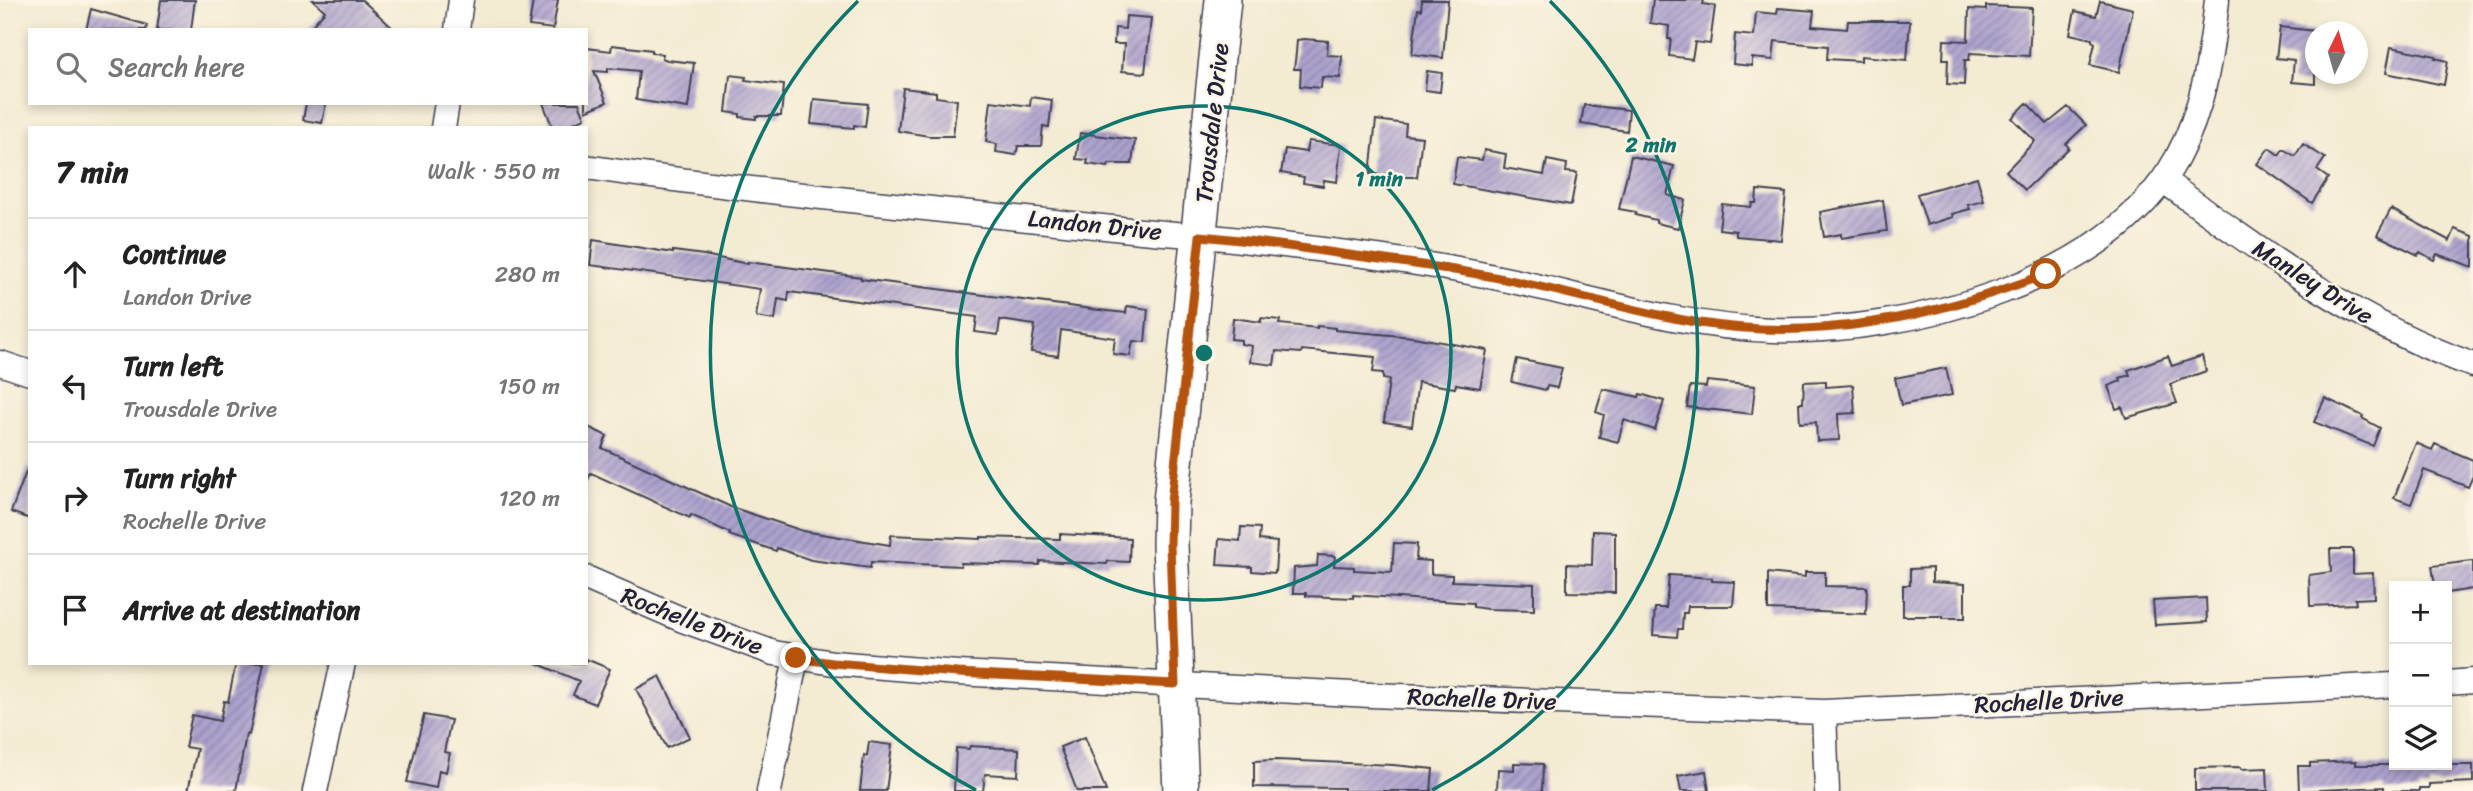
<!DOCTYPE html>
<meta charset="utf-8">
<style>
:root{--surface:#fff;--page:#f2f2f2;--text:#222;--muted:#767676;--line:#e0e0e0}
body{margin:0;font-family:Sriracha,sans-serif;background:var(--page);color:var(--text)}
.controls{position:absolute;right:21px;bottom:21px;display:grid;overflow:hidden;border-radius:0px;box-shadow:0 4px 10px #0003}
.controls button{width:63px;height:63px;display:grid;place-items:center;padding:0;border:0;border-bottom:2px solid var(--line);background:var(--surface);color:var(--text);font:35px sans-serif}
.compass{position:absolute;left:2305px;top:21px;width:63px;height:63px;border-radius:50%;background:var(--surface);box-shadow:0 4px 10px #0003;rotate:5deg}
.stop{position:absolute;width:21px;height:21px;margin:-16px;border:5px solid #b45309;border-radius:50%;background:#fff}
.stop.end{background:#b45309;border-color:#fff;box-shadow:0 2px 7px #0008}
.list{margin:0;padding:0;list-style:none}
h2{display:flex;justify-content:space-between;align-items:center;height:91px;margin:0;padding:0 28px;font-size:30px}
h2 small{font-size:23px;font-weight:400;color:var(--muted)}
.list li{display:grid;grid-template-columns:46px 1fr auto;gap:21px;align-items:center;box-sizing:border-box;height:112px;padding:0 28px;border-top:2px solid var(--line)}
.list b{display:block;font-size:26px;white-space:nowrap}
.list p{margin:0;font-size:23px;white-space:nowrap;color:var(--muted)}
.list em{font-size:23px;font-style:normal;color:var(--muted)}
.icon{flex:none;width:38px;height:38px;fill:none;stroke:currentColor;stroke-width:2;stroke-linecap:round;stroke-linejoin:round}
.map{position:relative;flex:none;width:2473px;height:791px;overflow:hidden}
.search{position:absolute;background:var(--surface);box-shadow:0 4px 10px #0003;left:28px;top:28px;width:560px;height:77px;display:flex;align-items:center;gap:18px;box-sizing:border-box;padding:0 24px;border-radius:0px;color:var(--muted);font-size:26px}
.panel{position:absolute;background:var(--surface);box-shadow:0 4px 10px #0003;left:28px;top:126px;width:560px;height:539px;border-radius:0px}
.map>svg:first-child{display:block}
.building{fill:url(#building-hatch)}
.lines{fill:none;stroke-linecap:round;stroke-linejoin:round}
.street-casing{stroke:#414052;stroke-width:27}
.secondary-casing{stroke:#414052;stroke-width:38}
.street{stroke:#fff;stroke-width:24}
.secondary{stroke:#fff;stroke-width:35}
.route{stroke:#b45309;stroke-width:9}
.ring{fill:none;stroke:#0f766e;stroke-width:3.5}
.labels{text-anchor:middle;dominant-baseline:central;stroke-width:5;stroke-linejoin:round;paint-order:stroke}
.street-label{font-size:24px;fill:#22223b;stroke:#fcf5e5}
.centre{fill:#0f766e;stroke:#fcf5e5;stroke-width:3.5}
.ring-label{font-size:21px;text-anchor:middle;font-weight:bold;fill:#0f766e;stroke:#fcf5e5;stroke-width:5;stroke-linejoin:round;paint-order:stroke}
</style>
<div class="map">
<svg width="2473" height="791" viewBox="0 0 2473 791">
<defs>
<pattern id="building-hatch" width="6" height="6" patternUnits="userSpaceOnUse" patternTransform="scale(1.75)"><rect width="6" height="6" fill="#ada2ce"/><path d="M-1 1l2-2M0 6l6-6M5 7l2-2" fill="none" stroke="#8c84a8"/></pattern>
</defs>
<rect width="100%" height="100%" fill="#fcf5e5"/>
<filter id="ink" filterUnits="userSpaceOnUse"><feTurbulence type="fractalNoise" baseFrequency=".0143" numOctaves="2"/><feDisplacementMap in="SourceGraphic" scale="14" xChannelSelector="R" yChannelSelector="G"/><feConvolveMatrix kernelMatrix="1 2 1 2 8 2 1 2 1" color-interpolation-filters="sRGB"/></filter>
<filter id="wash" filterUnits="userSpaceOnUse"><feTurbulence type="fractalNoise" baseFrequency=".00686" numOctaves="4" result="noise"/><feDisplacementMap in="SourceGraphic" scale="28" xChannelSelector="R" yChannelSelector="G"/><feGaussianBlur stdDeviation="1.57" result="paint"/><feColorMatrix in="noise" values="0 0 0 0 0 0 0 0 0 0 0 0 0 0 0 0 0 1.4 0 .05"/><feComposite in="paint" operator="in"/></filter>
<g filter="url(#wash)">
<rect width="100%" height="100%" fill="#f3ebd2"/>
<g id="blocks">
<path class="building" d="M 161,0 L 195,0 L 191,30 L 157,30 Z
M 313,0 L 362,0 L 395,30 L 308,30 L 325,11 Z
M 533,0 L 558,0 L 553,29 L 529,26 Z
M 1422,0 L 1448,0 L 1443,58 L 1412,54 L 1418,9 L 1421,10 Z
M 1653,0 L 1704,0 L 1703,4 L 1715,6 L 1710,44 L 1695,42 L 1692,59 L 1669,56 L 1671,39 L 1668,39 L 1669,26 L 1650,23 Z
M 2100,1 L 2133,9 L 2119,72 L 2090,65 L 2095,43 L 2092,41 L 2092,39 L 2070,34 L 2075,11 L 2096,16 Z
M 1986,6 L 2032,8 L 2029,56 L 1970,53 L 1969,60 L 1965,60 L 1964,85 L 1947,84 L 1948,59 L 1943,59 L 1944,40 L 1968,41 L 1969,9 L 1986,10 Z
M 1778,8 L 1814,11 L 1812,26 L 1847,29 L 1848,21 L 1910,21 L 1907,60 L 1861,56 L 1861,61 L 1827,59 L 1828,46 L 1775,41 L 1773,60 L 1752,58 L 1752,66 L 1733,64 L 1735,34 L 1754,36 L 1756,12 L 1777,14 Z
M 91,9 L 147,25 L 146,30 L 86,30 Z
M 1126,16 L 1151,18 L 1145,73 L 1122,71 L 1124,44 L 1114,44 L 1115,28 L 1125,29 Z
M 2280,27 L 2315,31 L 2315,84 L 2292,82 L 2294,60 L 2276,58 Z
M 1304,39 L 1328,41 L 1327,55 L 1342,56 L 1340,78 L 1322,77 L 1321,88 L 1300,86 L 1301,69 L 1294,69 L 1296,53 L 1297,40 Z
M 612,45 L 652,50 L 652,53 L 663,54 L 662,58 L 667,60 L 694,63 L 688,108 L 636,100 L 639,71 L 608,68 L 608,72 L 594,71 L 607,102 L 586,111 L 586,48 L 611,51 Z
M 2391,47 L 2436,56 L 2435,58 L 2448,61 L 2444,85 L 2386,73 Z
M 1427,71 L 1442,73 L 1440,92 L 1425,90 Z
M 730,75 L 746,77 L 745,80 L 784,85 L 781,116 L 756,116 L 756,119 L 740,117 L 740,114 L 726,112 Z
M 903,88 L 936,92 L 936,97 L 957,100 L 953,136 L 929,136 L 898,131 Z
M 1031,97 L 1052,100 L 1049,127 L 1043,126 L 1041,146 L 1018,146 L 1016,155 L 996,152 L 997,144 L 986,142 L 991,101 L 1030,106 Z
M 814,99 L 868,104 L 865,127 L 854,125 L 854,128 L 811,124 Z
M 306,103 L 326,103 L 322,123 L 303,120 Z
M 543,103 L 579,103 L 585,118 L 562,128 L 553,128 Z
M 2027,103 L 2047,124 L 2068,107 L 2086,125 L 2066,144 L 2069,148 L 2025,190 L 2006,171 L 2035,141 L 2012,118 Z
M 1584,105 L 1629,110 L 1627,131 L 1581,124 Z
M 1376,120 L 1406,124 L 1405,135 L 1422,137 L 1417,177 L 1395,177 L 1394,185 L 1378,183 L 1379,175 L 1370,174 Z
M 1080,133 L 1135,140 L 1132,164 L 1109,164 L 1108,167 L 1087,164 L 1088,160 L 1076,159 Z
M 1308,141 L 1341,145 L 1337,182 L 1324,180 L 1323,186 L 1303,183 L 1304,177 L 1281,173 L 1285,149 L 1306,152 Z
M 2303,144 L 2325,158 L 2317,170 L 2328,178 L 2312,203 L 2257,164 L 2269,148 L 2279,155 L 2283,149 L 2295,156 Z
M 1484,150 L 1506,154 L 1504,168 L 1544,175 L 1547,160 L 1567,164 L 1566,172 L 1577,173 L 1571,205 L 1453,184 L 1457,157 L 1482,160 Z
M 1631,156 L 1674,166 L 1667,195 L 1685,200 L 1678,228 L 1656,223 L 1656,220 L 1635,215 L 1636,212 L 1619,209 Z
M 1977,177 L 1984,201 L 1968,205 L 1970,209 L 1952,214 L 1953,217 L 1927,225 L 1917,194 Z
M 1757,190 L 1786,193 L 1781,240 L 1736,236 L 1736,231 L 1719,229 L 1722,204 L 1751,207 L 1752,203 L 1756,203 Z
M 1883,200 L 1887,231 L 1841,238 L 1841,234 L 1824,237 L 1820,212 Z
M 2391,209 L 2450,241 L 2455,229 L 2473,236 L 2473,267 L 2437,254 L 2434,260 L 2420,252 L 2418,255 L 2377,235 Z
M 593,240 L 673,253 L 673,251 L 704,255 L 748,264 L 748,262 L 861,277 L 861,279 L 1107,311 L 1126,313 L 1127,306 L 1148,309 L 1145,342 L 1133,341 L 1130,356 L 1113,354 L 1115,338 L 1061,330 L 1058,356 L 1031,352 L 1035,325 L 1000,320 L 998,335 L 975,332 L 977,317 L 789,292 L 788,301 L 778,299 L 775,320 L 756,317 L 760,289 L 590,265 Z
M 1233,318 L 1261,322 L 1261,318 L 1280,320 L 1279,324 L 1317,328 L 1317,326 L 1335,328 L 1335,330 L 1413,337 L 1487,350 L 1480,388 L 1456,384 L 1455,388 L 1418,382 L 1412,426 L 1384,422 L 1389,380 L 1383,379 L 1383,373 L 1373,372 L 1375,357 L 1302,350 L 1301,353 L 1276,351 L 1274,365 L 1250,362 L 1252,346 L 1241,344 L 1241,340 L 1231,339 Z
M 2168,356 L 2172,366 L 2202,356 L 2206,371 L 2170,384 L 2177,403 L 2126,418 L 2122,407 L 2116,409 L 2108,386 L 2121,381 L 2120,378 L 2130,375 L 2128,370 Z
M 1517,359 L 1562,368 L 1557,388 L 1547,386 L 1546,390 L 1512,382 Z
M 1946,368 L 1952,395 L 1901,405 L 1895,378 Z
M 1707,381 L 1755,386 L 1752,414 L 1687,407 L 1690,386 L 1706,387 Z
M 1826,381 L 1826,387 L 1853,385 L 1855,413 L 1838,414 L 1839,440 L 1817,441 L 1816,422 L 1800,423 L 1799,403 L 1803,403 L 1804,382 Z
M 1603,389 L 1639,397 L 1640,394 L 1664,401 L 1655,430 L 1624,420 L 1618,442 L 1599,437 L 1604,415 L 1596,412 Z
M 2325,398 L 2363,416 L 2362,418 L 2380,428 L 2373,446 L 2314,422 Z
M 586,426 L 607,436 L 602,448 L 731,507 L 803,531 L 890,545 L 891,535 L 981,539 L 981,537 L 1060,539 L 1060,534 L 1130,538 L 1129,562 L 1108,561 L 1107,564 L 1040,561 L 1039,565 L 961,563 L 961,566 L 871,562 L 870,568 L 811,560 L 777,548 L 776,551 L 729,535 L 730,533 L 691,515 L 690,518 L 591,473 L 586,484 Z
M 2416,443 L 2432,450 L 2435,444 L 2473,460 L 2473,476 L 2468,487 L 2424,470 L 2411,504 L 2394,498 Z
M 28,467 L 30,468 L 30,519 L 11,512 Z
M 1241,527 L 1260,528 L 1259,540 L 1277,542 L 1275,573 L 1252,571 L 1252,567 L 1217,565 L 1219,539 L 1240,541 Z
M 1593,531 L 1615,532 L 1615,593 L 1567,592 L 1567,564 L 1592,565 Z
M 1394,543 L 1417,544 L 1416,560 L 1431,561 L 1431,574 L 1452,575 L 1452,581 L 1534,584 L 1534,610 L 1487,609 L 1473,607 L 1473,603 L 1353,595 L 1353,598 L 1306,596 L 1306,593 L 1293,593 L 1294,568 L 1317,566 L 1318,555 L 1335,556 L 1334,566 L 1354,567 L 1354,570 L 1392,572 Z
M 2330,549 L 2353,549 L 2353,574 L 2373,573 L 2374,598 L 2355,599 L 2356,604 L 2310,606 L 2309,575 L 2331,572 Z
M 2473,561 L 2473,589 L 2447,593 L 2447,586 L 2435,586 L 2432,566 Z
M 1932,568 L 1932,582 L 1965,584 L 1965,618 L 1943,618 L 1943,616 L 1903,616 L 1903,585 L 1910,585 L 1910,569 Z
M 1805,572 L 1825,572 L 1825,586 L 1867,587 L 1866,614 L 1768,610 L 1768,573 L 1805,577 Z
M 1669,575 L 1712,578 L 1712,581 L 1735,582 L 1733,606 L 1688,606 L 1687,613 L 1683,613 L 1682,629 L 1678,629 L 1677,637 L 1653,635 L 1655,608 L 1666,608 Z
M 2206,598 L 2207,622 L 2155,625 L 2153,601 Z
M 586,659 L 610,669 L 595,704 L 573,695 L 579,681 L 536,663 L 586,663 Z
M 236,663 L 264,663 L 249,735 L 246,734 L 236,791 L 188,791 L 197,749 L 185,747 L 192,715 L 220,721 L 224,701 L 228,702 Z
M 660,676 L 690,737 L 667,748 L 636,689 Z
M 424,715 L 451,720 L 444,752 L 450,753 L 446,772 L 439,770 L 436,788 L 407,782 Z
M 1085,737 L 1106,791 L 1077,791 L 1060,747 Z
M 869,742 L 892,745 L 886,791 L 860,791 L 864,755 L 867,756 Z
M 970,746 L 1019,749 L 1018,776 L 985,774 L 983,791 L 954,791 L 956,748 L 969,749 Z
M 1276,760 L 1393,765 L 1433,769 L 1431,791 L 1344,791 L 1344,788 L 1254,787 L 1254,761 Z
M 2356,761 L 2356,765 L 2473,765 L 2473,782 L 2429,784 L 2429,788 L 2419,788 L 2419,791 L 2384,791 L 2384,787 L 2299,791 L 2298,766 L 2310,766 L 2310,763 Z
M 1514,763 L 1543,764 L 1542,791 L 1497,791 L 1498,769 L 1514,770 Z
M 2241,767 L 2241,769 L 2267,768 L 2268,791 L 2195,791 L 2195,768 Z
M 1706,771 L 1709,791 L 1681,791 L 1678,776 Z"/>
</g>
</g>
<g filter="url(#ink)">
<use href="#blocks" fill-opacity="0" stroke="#414052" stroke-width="2"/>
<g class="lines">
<defs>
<path id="street" d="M 457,30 L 461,0
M 443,128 L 447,103
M 586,167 C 770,194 956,211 1141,231 C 1174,234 1208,236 1241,240 C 1332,251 1424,261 1513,281 C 1599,300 1684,327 1773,330 C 1907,334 2108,283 2177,158 C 2204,108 2211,56 2217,0
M 2163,180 C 2261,252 2358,324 2473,365
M 0,363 L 30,373
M 586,578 L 683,620 L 774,653 L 833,663 L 958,673 L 1371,695 L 1824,712 L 2394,685
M 2447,683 L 2473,681
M 1824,712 L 1827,791
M 315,791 L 343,663
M 769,791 L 796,658"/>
<path id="secondary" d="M 1181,791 L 1170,545 L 1171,502 L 1223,0"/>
</defs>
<use href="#street" class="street-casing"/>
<use href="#secondary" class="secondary-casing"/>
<use href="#street" class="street"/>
<use href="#secondary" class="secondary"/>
</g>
</g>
<g class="lines" filter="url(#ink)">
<path class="route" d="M 796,658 L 833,663 L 958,673 L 1175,684 L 1170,545 L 1171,502 L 1200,236 C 1248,240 1295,247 1342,254 C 1396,261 1450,268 1504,279 C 1569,292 1633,312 1700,323 C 1818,342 1935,317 2046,274"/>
</g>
<g class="ring">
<circle cx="1204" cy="353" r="247"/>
<path d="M976 790A493 493 0 0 1 858 1M1550 1A493 493 0 0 1 1432 790"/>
</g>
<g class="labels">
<g class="street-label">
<text transform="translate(1212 123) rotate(-84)">Trousdale Drive</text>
<text transform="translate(1095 225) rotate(6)">Landon Drive</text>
<text transform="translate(2313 282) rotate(32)">Manley Drive</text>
<text transform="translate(692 621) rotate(21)">Rochelle Drive</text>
<text transform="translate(1482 699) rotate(2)">Rochelle Drive</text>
<text transform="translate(2049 701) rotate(-3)">Rochelle Drive</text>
</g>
</g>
<circle cx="1204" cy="353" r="10" class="centre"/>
<g class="ring-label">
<text x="1651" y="152">2 min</text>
<text x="1379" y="186">1 min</text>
</g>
</svg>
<div class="controls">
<button>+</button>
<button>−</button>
<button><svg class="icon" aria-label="layers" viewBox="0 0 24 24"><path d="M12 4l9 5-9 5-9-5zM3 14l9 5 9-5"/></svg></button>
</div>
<svg class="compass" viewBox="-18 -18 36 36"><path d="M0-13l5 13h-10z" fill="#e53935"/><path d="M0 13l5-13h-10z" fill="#767676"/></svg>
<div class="stop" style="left:2046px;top:274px"></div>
<div class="stop end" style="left:796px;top:658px"></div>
<div class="search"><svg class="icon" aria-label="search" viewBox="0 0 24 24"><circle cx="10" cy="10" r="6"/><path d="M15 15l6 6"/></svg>Search here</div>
<section class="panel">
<h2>7 min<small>Walk · 550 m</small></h2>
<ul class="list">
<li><svg class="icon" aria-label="ahead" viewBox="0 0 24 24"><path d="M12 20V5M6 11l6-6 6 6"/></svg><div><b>Continue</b><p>Landon Drive</p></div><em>280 m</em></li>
<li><svg class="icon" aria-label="left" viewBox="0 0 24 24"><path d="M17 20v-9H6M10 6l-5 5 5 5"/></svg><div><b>Turn left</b><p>Trousdale Drive</p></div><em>150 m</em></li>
<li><svg class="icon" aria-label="right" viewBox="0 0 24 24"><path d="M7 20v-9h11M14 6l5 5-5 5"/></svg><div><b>Turn right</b><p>Rochelle Drive</p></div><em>120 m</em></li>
<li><svg class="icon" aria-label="arrive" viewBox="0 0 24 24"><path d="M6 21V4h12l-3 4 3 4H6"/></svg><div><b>Arrive at destination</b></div></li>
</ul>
</section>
</div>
